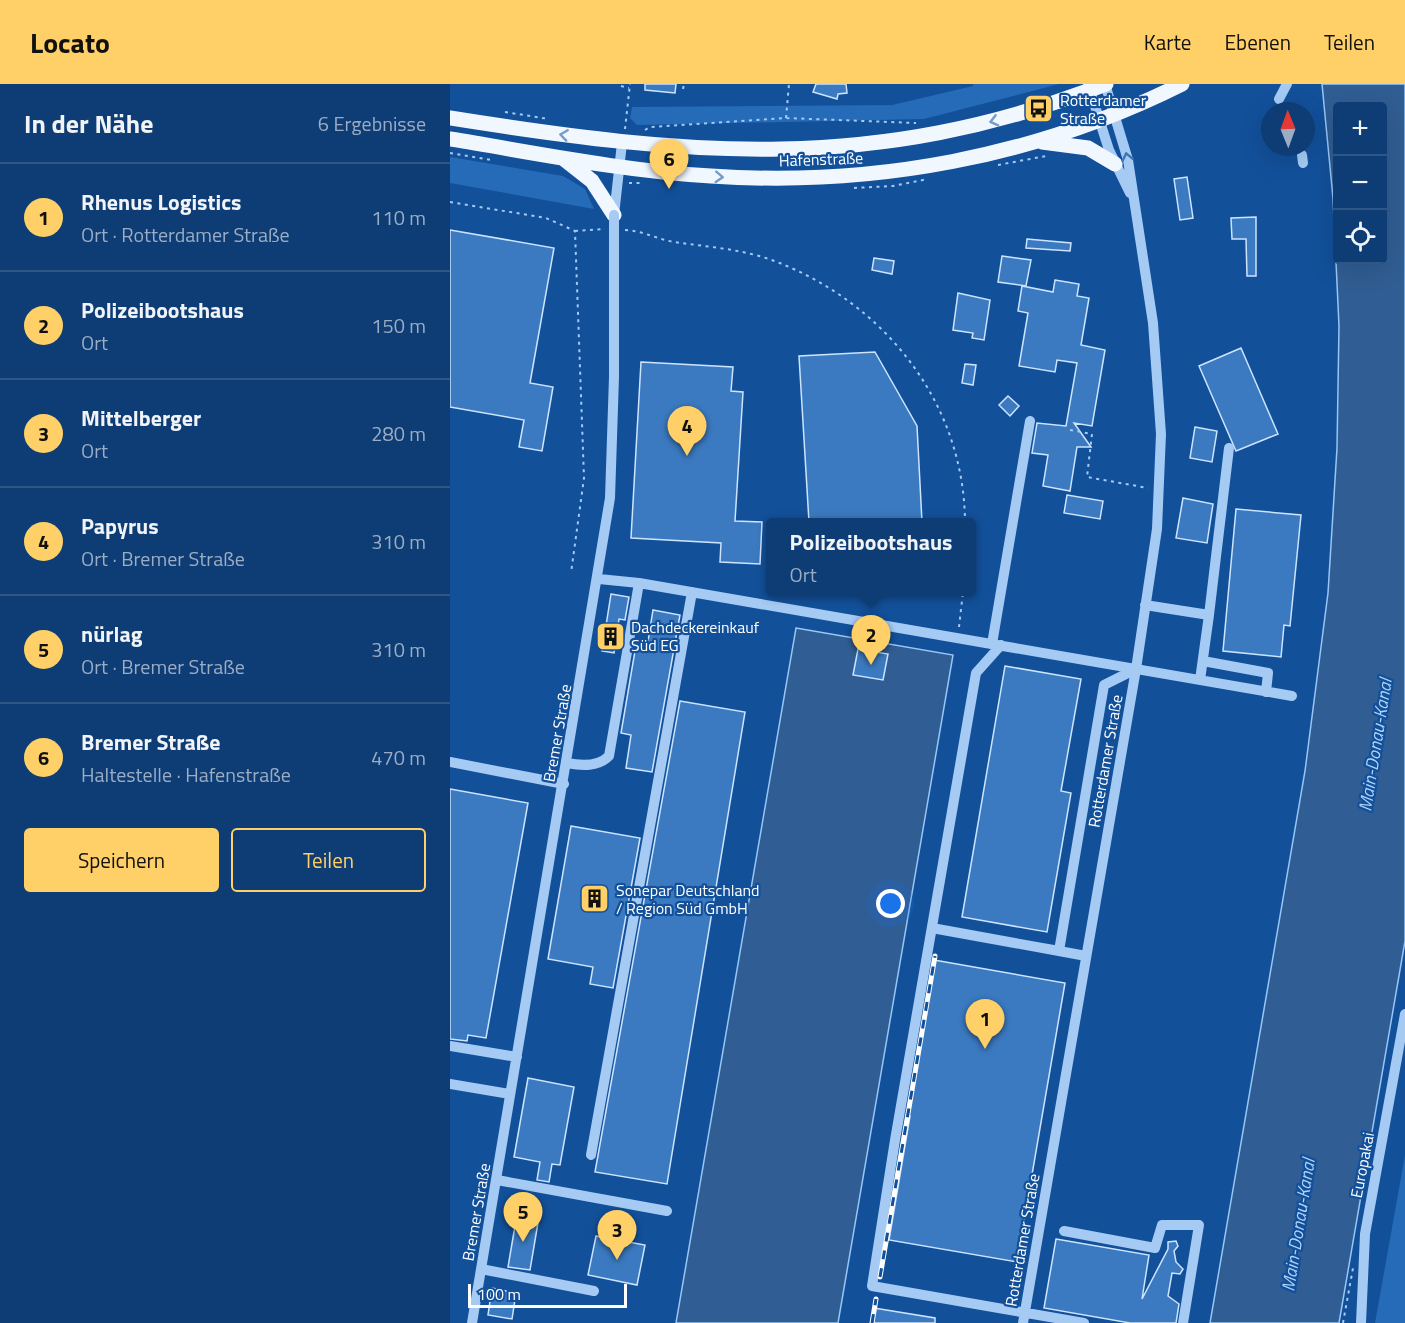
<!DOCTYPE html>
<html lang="de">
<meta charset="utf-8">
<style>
:root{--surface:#0e3c74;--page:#174379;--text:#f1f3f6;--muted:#9badc5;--line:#2e5686;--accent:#ffd067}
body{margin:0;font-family:"Titillium Web",sans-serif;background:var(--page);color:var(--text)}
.controls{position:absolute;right:18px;top:18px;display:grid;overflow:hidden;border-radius:6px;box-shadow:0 6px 24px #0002}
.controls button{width:54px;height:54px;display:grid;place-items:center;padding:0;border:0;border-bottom:2px solid var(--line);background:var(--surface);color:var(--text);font:30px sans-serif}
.compass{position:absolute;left:811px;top:18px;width:54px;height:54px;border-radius:50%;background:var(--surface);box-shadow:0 6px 24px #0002;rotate:359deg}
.scale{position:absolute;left:18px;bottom:15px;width:159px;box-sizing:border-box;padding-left:6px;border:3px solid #fff;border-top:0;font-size:16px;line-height:21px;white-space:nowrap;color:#fff;-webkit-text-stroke:4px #12509a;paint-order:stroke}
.you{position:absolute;left:441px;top:820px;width:21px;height:21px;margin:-15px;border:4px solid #fff;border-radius:50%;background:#1a73e8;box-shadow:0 0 0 9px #1a73e833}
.badge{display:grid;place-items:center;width:39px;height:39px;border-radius:50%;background:var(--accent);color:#111;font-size:20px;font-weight:700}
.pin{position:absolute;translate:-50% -50px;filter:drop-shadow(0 2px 3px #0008)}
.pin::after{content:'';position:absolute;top:32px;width:21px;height:18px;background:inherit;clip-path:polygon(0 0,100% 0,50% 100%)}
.popup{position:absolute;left:316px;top:434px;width:210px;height:78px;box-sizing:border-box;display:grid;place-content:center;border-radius:6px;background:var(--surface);filter:drop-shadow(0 2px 4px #0005);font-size:20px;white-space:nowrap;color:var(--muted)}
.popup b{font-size:22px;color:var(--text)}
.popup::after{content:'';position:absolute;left:50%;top:100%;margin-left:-12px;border:12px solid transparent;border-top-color:var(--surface)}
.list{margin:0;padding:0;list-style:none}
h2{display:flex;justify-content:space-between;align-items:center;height:78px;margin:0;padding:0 24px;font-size:26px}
h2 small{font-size:20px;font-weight:400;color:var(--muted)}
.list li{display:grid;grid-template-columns:39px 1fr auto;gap:18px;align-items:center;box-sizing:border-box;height:108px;padding:0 24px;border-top:2px solid var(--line)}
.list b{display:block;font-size:22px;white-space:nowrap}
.list p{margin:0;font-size:20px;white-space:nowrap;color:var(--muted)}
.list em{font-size:20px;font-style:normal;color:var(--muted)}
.actions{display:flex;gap:12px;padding:18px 24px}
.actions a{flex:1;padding:14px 0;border:2px solid var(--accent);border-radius:6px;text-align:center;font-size:21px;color:var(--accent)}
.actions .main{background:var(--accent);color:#111}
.icon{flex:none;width:33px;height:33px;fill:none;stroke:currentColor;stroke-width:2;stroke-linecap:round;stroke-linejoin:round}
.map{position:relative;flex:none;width:955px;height:1239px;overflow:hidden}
header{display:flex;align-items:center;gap:36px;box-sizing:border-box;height:84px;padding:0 30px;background:var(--accent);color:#111}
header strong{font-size:28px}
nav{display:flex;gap:33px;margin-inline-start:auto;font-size:21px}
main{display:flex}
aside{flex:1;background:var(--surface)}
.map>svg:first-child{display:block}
.green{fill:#256bb8}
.water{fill:#305d93;stroke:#97c6f7;stroke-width:1.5;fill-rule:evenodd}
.building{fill:#3b7ac1;stroke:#cde4fe;stroke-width:1.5}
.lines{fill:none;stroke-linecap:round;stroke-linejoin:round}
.path{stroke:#a5caf4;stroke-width:2;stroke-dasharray:3 4.5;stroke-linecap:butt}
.minor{stroke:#a5caf4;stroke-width:10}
.major{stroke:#f1f7ff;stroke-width:15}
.rail-casing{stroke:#fff;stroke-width:5}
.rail{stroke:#12509a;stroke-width:3;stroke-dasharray:9;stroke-linecap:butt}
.minor-bridge{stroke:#a5caf4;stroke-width:10}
.oneway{stroke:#769bc7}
.oneway2{stroke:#3e75b5}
.labels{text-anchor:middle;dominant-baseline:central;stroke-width:4.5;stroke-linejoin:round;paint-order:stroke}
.poi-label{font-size:16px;fill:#fff;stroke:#12509a;text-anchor:start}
.street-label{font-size:16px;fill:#fff;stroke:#12509a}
.water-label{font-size:18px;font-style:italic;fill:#b1d4fa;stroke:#12509a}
</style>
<header>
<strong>Locato</strong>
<nav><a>Karte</a><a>Ebenen</a><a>Teilen</a></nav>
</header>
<main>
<aside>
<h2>In der Nähe<small>6 Ergebnisse</small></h2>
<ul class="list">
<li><span class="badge">1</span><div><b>Rhenus Logistics</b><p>Ort · Rotterdamer Straße</p></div><em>110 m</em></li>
<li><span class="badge">2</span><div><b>Polizeibootshaus</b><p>Ort</p></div><em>150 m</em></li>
<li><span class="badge">3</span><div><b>Mittelberger</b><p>Ort</p></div><em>280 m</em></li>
<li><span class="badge">4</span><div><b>Papyrus</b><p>Ort · Bremer Straße</p></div><em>310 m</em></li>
<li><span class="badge">5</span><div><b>nürlag</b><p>Ort · Bremer Straße</p></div><em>310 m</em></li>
<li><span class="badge">6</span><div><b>Bremer Straße</b><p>Haltestelle · Hafenstraße</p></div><em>470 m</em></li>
</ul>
<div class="actions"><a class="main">Speichern</a><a>Teilen</a></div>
</aside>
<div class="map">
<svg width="955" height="1239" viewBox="0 0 955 1239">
<rect width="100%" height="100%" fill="#12509a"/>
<path class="green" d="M 523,0 L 609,0 L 474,35 L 187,41 L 180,34 L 182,23 L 442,21 L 523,2 Z
M 0,73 L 113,92 L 135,105 L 144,125 L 0,99 Z
M 955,1071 L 955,1239 L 925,1239 Z"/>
<path class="water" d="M 872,0 L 955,0 L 955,857 L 889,1239 L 760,1239 L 855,687 L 878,509 L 887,364 L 889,242 L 883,114 ZM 888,22 L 932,22 L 932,176 L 888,176 Z
M 346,544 L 503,571 L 388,1239 L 226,1239 Z"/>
<path class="building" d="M 195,0 L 226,0 L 225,9 L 195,6 Z
M 366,0 L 396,0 L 397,9 L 388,10 L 387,15 L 363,8 Z
M 737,93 L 743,134 L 730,136 L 724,95 Z
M 806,133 L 806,192 L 797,192 L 796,155 L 782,155 L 781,134 Z
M 0,146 L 104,164 L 80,299 L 103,303 L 92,367 L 69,363 L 74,336 L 0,323 Z
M 577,155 L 621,159 L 620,167 L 576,164 Z
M 552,172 L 581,176 L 576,202 L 548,198 Z
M 424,174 L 444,177 L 442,190 L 422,186 Z
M 605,196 L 629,200 L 627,212 L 639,214 L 631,261 L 655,266 L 642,342 L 624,339 L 641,363 L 627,363 L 620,407 L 593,402 L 598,371 L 582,369 L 587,339 L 616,342 L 627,279 L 607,276 L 605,288 L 569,282 L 578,229 L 568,227 L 572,202 L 603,208 Z
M 508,209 L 540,216 L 534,256 L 522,254 L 523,249 L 503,246 Z
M 791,264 L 828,350 L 786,367 L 749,282 Z
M 425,268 L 467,342 L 472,438 L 359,438 L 349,272 Z
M 191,278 L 283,283 L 281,307 L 293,308 L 285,437 L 312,438 L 310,480 L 270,478 L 271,459 L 181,454 Z
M 515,280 L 526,281 L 523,301 L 512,299 Z
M 558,312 L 569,322 L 560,332 L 549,321 Z
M 745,343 L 767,347 L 762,378 L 740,374 Z
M 617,411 L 653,417 L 650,435 L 614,429 Z
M 733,414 L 763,420 L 757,459 L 726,454 Z
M 786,425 L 851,431 L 840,542 L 834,541 L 831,573 L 773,567 Z
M 161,510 L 179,513 L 175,536 L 169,535 L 164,569 L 152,567 Z
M 203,526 L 230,531 L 202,688 L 176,684 L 181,651 L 171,649 L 187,555 L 198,557 Z
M 408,565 L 438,570 L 433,596 L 403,591 Z
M 555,582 L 631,595 L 611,707 L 621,709 L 597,848 L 512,833 Z
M 230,617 L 295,628 L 217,1100 L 145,1088 Z
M 0,705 L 78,719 L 36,954 L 18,951 L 17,957 L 0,955 Z
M 121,742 L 190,754 L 163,904 L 140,900 L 143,883 L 98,875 Z
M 484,876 L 615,899 L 567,1178 L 439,1156 L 460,1032 L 457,1031 Z
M 78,994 L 124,1003 L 110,1081 L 102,1080 L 99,1098 L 87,1096 L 90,1078 L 64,1073 Z
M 67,1130 L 89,1133 L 80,1186 L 58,1183 Z
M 146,1152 L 195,1161 L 187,1201 L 138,1191 Z
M 606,1155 L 699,1171 L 692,1215 L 718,1165 L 718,1158 L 726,1157 L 728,1162 L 724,1167 L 726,1178 L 733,1185 L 730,1190 L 722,1189 L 718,1212 L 729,1220 L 726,1239 L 680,1239 L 594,1224 Z
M 42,1204 L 66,1209 L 62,1235 L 38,1231 Z
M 424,1224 L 485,1234 L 485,1239 L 421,1239 Z"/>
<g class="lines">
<path class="path" d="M 171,2 L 179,4
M 233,5 L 234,0
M 55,28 L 99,35
M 336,34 L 339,0
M 175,45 L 180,0
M 195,46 L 200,43 L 336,34 L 466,39
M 0,69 L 42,76
M 548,81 L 596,72
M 179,99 L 191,99
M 404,104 L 443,102 L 478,95
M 0,118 L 96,134 L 125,147 L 134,394 L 121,489
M 175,146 C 193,147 207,155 224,158 C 258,163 294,165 327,178 C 435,220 514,319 515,438
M 125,147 L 155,145
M 620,346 L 642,350 L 637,393 L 698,404
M 509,543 L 513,508
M 893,1239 L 903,1184"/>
<path class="minor" d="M 638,0 L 659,66 L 680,109
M 829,15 L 837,0
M 852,71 L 853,79
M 164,131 L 172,59
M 149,495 L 189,499 L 842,612
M 695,521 L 759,531 L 779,364
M 542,560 L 580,337
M 551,561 L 526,589 L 445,1056 L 422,1202 L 634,1239
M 753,577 L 818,589 L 816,608
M 750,596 L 759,531
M 0,678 L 114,700
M 117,679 C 132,682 148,683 159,672 L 189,499
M 482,844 L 609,867
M 636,872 L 609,867 L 654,601 L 686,585
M 0,962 L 67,973
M 0,1000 L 60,1010
M 141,1071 L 242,508
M 47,1096 L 217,1127
M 614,1147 L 705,1164 L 712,1141 L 749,1141 L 733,1239
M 31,1185 L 144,1207
M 22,1239 L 160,414 L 164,293 L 164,160
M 573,1239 L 686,585 L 707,445 L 711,350 L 703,239 L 678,76 L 655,0
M 911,1239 L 915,1150 L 955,930"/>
<path class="major" d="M 0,34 C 239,72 425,90 656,0
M 0,55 C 86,69 173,87 261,92 C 423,103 586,73 732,0
M 592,58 L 638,64 L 665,80
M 114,75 L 142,97 L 164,131"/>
<defs>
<path id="rail" d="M 430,1193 L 485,872
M 422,1239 L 426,1215"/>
</defs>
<use href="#rail" class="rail-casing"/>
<use href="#rail" class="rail"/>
<path class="minor-bridge" d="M 164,160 L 164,131"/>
</g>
<defs><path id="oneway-chevron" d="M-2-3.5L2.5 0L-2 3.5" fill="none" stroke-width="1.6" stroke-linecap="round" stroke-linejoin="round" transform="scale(1.5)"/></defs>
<g class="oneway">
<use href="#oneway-chevron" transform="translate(544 37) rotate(166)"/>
<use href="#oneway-chevron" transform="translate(114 51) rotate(-172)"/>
<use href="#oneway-chevron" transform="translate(269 93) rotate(3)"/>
</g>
<use class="oneway2" href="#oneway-chevron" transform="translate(677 73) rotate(-102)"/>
<defs>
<symbol id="bus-square" viewBox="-11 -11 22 22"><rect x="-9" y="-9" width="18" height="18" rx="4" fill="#ffd067" stroke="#12509a"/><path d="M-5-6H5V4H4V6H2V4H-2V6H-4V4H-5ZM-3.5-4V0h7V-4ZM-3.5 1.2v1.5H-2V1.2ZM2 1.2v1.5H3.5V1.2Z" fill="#111"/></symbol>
<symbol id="building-square" viewBox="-11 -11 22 22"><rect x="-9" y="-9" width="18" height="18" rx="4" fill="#ffd067" stroke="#12509a"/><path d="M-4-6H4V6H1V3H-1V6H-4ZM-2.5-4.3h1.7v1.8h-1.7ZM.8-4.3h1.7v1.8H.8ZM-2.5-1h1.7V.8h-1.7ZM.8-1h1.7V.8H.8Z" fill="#111"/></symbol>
</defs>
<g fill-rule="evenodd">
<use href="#bus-square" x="572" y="8" width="33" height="33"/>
<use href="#building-square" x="144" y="536" width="33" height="33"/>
<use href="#building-square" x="128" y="798" width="33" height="33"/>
</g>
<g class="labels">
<g class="poi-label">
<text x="610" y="16">Rotterdamer<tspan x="610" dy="18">Straße</tspan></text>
<text x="181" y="543">Dachdeckereinkauf<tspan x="181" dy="18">Süd EG</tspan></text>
<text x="166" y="806">Sonepar Deutschland<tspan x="166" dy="18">/ Region Süd GmbH</tspan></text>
</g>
<g class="street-label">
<text transform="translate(371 75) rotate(-2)">Hafenstraße</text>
<text transform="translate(107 649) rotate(-80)">Bremer Straße</text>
<text transform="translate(655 677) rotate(-80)">Rotterdamer Straße</text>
<text transform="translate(912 1081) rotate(-79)">Europakai</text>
<text transform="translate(26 1128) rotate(-80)">Bremer Straße</text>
<text transform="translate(572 1156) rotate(-80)">Rotterdamer Straße</text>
</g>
<g class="water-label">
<text transform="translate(925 661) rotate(-81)">Main-Donau-Kanal</text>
<text transform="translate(848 1141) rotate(-81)">Main-Donau-Kanal</text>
</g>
</g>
</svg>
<div class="controls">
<button>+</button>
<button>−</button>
<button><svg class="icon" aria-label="locate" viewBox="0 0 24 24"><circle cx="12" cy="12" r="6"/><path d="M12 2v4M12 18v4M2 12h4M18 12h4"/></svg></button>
</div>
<svg class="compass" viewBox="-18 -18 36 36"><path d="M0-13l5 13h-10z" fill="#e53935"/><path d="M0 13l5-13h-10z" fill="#9badc5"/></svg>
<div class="scale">100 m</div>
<div class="you"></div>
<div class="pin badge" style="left:535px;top:965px">1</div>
<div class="pin badge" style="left:421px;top:581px">2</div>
<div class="popup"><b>Polizeibootshaus</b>Ort</div>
<div class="pin badge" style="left:167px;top:1176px">3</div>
<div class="pin badge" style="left:237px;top:372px">4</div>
<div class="pin badge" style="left:73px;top:1158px">5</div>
<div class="pin badge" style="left:219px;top:105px">6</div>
</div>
</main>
